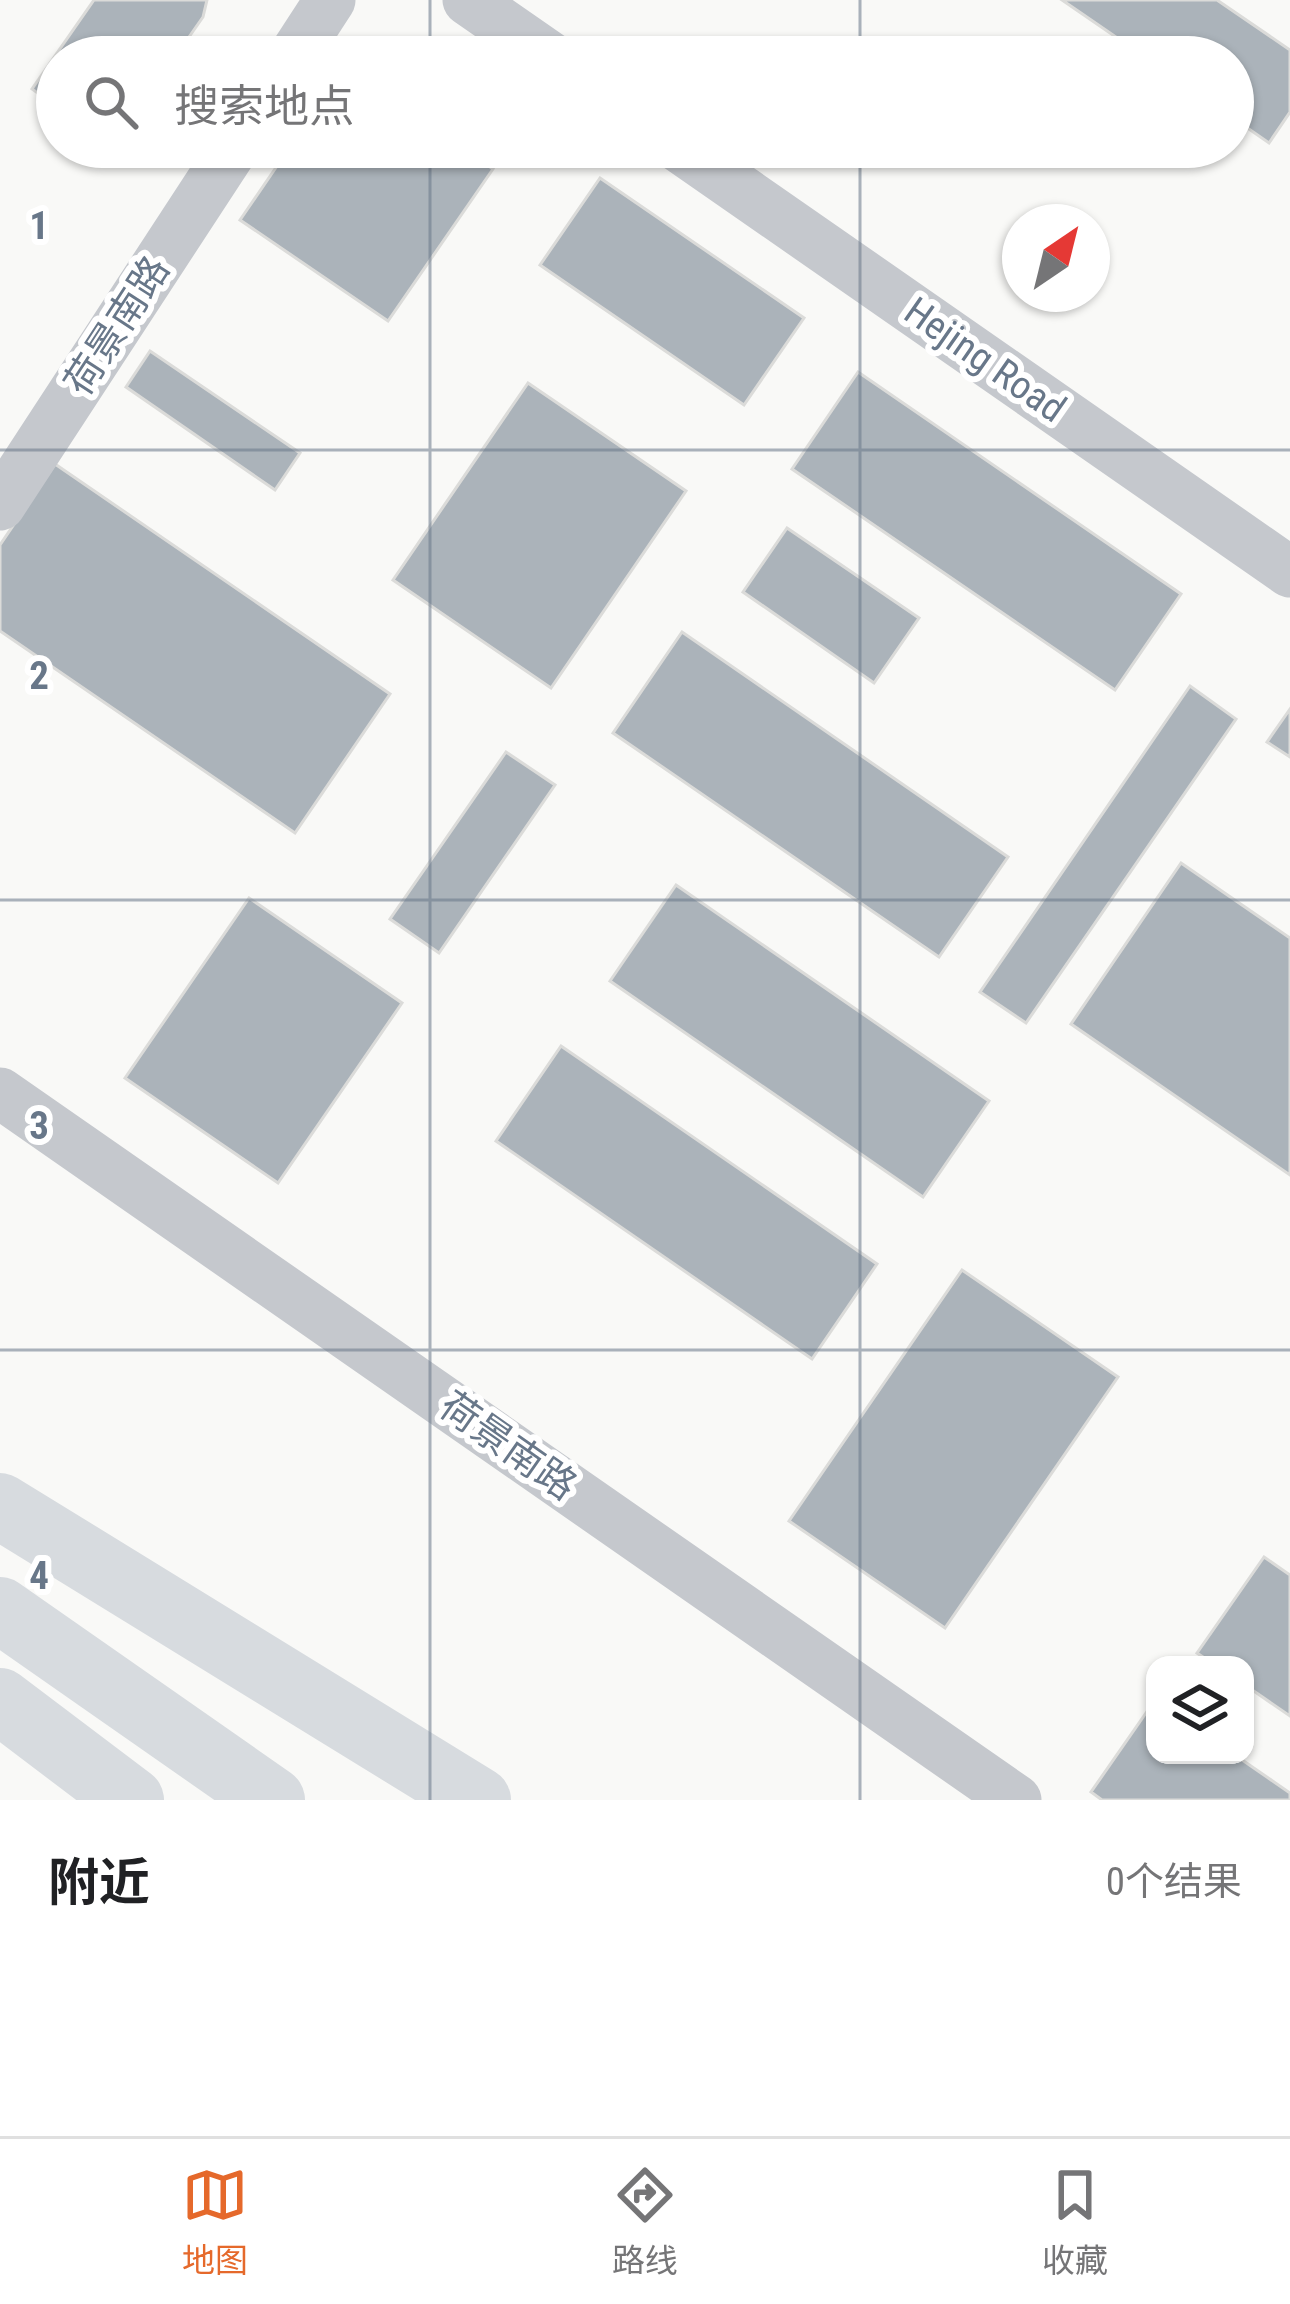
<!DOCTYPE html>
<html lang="zh">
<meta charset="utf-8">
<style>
:root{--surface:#fff;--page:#f6f6f6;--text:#202124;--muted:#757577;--line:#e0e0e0;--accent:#e5692b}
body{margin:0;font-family:"Roboto Condensed","Noto Sans SC",sans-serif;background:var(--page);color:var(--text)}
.controls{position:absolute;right:36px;bottom:36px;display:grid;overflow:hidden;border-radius:24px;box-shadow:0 3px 9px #0004}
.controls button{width:108px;height:108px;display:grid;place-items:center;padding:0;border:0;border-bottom:3px solid var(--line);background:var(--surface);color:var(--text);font:60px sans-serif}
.compass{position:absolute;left:1002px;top:204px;width:108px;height:108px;border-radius:50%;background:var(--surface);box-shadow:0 3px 9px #0004;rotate:35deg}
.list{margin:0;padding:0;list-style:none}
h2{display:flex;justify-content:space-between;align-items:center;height:156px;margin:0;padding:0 48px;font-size:51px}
h2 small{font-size:39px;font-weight:400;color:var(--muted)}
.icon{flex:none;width:66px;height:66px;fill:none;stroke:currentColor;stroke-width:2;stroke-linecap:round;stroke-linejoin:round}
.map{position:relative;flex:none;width:1290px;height:1800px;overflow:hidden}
.search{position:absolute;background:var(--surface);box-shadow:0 3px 9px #0004;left:36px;right:36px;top:36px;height:132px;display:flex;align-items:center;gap:30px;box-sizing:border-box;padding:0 42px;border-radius:66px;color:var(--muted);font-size:45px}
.sheet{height:336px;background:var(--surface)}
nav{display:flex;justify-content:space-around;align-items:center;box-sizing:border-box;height:168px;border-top:3px solid var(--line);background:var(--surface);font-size:33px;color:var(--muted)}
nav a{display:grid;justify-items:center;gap:6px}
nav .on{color:var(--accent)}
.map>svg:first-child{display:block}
.building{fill:#abb3ba;stroke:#dbdbd9;stroke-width:3}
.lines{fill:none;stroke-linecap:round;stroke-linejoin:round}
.minor{stroke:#c5c8cd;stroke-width:51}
.highway{stroke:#d7dbdf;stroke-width:66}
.grid{fill:none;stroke:#687789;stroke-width:3;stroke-opacity:0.55}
.labels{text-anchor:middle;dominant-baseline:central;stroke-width:12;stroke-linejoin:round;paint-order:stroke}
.street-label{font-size:39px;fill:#687789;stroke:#fff}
.grid-label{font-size:39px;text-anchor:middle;font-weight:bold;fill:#687789;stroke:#fff;stroke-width:12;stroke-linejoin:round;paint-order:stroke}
</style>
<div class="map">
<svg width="1290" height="1800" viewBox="0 0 1290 1800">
<rect width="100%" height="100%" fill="#f9f9f7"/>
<path class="building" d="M 94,0 L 207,0 L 203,17 L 175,57 L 57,57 L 57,107 L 32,89 Z
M 1062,0 L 1217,0 L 1290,50 L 1290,112 L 1269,143 L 1233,118 L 1233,57 L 1145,57 Z
M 290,147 L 461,147 L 493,169 L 388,321 L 240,220 Z
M 600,178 L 804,318 L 744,405 L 540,265 Z
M 150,351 L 300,453 L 275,490 L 126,387 Z
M 858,372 L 1181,594 L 1115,690 L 792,469 Z
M 528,383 L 686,491 L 551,688 L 393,580 Z
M 55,464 L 390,694 L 295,833 L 0,631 L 0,545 Z
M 787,528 L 919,618 L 874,683 L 743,592 Z
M 682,632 L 1008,857 L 939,957 L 613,733 Z
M 1190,686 L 1236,719 L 1026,1023 L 980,992 Z
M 1290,709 L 1290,757 L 1267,742 Z
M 506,752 L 555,785 L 439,953 L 390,919 Z
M 1181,863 L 1290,938 L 1290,1175 L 1071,1024 Z
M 676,885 L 989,1101 L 923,1197 L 610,981 Z
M 249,898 L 402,1003 L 278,1183 L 125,1078 Z
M 561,1046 L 877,1264 L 812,1359 L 496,1141 Z
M 962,1270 L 1118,1377 L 945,1628 L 789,1521 Z
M 1264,1557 L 1290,1575 L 1290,1716 L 1245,1685 L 1245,1665 L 1215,1665 L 1197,1653 Z
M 1155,1700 L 1155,1755 L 1235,1755 L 1290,1793 L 1290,1800 L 1102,1800 L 1091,1792 Z"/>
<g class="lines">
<path class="minor" d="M 468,0 L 550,57
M 293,57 L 330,0
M 679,147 L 1290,572
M 0,505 L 234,147
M 0,1093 L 1016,1800"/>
<path class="highway" d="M 0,1506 L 478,1800
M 0,1610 L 272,1800
M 0,1701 L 131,1800"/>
</g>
<path class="grid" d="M 430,0 L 430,57M 860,0 L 860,57M 430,147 L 430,1800M 860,147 L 860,1800M 0,450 L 1290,450M 0,900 L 1290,900M 0,1350 L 1290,1350"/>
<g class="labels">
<g class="street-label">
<text transform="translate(117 326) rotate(-57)">荷景南路</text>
<text transform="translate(985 360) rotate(35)">Hejing Road</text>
<text transform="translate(508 1446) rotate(35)">荷景南路</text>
</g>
</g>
<g class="grid-label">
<text x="39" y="239">1</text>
<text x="39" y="689">2</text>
<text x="39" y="1139">3</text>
<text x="39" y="1589">4</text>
</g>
</svg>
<div class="controls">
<button><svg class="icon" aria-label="layers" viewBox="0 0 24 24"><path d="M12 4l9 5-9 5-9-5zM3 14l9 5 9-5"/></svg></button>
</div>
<svg class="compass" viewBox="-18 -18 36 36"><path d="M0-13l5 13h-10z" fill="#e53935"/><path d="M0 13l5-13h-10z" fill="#757577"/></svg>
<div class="search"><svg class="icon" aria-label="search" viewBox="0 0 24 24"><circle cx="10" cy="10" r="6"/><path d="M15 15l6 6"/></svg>搜索地点</div>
</div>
<section class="sheet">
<h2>附近<small>0个结果</small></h2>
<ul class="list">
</ul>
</section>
<nav>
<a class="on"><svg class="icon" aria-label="map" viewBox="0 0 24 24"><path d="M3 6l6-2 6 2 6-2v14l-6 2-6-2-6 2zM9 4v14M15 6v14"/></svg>地图</a>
<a><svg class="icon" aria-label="directions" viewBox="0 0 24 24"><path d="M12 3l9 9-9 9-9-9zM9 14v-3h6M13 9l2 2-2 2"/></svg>路线</a>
<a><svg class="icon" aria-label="saved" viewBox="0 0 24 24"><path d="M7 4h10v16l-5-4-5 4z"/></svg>收藏</a>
</nav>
